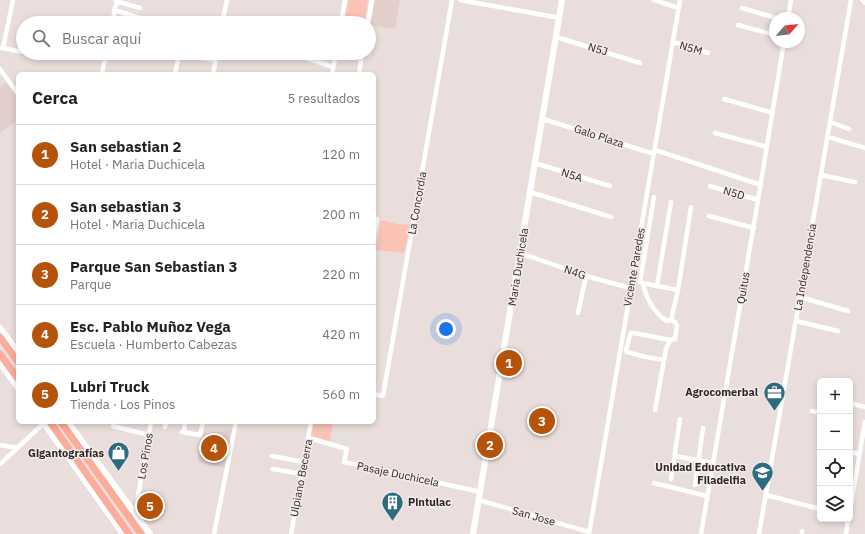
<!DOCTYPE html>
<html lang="es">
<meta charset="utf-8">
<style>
:root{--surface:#fff;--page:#f2f2f2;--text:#202124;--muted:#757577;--line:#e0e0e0;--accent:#b45309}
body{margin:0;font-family:"IBM Plex Sans",sans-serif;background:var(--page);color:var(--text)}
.controls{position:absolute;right:12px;bottom:12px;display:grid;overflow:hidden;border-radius:6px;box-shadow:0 2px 6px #0003}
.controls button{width:36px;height:36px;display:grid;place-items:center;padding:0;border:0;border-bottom:1px solid var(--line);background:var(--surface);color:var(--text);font:20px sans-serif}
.compass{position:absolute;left:769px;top:12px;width:36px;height:36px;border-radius:50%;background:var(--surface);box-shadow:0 2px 6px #0003;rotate:63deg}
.you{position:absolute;left:446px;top:329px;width:14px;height:14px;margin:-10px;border:3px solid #fff;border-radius:50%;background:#1a73e8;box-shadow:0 0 0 6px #1a73e833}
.badge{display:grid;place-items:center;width:26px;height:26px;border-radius:50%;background:var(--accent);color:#fff;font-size:13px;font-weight:700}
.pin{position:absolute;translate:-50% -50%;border:2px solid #fff;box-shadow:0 1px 4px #0006}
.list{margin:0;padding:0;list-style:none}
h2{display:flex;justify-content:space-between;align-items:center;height:52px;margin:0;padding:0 16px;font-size:17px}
h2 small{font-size:13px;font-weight:400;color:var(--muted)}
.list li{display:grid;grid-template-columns:26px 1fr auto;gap:12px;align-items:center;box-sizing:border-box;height:60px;padding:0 16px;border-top:1px solid var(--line)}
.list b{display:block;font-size:15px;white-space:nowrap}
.list p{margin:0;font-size:13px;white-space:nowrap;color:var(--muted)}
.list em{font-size:13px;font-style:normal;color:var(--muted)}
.icon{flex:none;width:22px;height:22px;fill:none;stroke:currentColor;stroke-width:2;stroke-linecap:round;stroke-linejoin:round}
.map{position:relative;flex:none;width:865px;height:534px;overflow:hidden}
.search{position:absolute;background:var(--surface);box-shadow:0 2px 6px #0003;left:16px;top:16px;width:360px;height:44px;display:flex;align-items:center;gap:10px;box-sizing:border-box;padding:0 14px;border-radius:22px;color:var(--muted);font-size:15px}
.panel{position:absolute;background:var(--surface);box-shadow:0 2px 6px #0003;left:16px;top:72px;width:360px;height:352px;border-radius:6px}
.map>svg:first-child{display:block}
.built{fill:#e2cfcb}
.green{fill:#fac3b6}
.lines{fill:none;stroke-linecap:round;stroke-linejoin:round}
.minor{stroke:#fff;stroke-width:4.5}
.secondary{stroke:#fff;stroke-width:6}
.trunk{stroke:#fcac9a;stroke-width:7}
.labels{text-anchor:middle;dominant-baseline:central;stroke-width:3;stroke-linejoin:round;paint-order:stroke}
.street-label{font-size:11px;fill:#2b2726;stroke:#f6ebe8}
.poi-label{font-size:11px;font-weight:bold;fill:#2b2726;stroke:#f6ebe8;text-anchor:end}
</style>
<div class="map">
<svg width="865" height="534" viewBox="0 0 865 534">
<rect width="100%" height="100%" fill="#e9dedb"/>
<path class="built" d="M 375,0 L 400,0 L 395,29 L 370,25 Z
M 7,82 L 18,98 L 18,120 L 0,133 L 0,87 Z
M 232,430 L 225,468 L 197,462 L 203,434 Z"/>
<path class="green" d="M 349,0 L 368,0 L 364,23 L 344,23 Z
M 381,220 L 397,224 L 410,225 L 404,253 L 376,250 Z
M 312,422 L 333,423 L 330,441 L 310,436 Z"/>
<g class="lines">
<path class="minor" d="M 460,0 L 560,18
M 654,0 L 679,8
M 116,1 L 140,8
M 742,8 L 776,18
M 114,10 L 143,19
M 788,18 L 791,0
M 72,22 L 75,23
M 112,23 L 117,0
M 222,23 L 227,0
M 341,23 L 345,0
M 368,23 L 372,0
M 738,25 L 775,35
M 556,37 L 640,63
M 673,42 L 708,53
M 2,48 L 23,52
M 3,48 L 13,0
M 26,53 L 36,55
M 292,53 L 333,67
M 0,69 L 18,94
M 102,74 L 106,53
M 175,74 L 179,54 L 215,60
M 213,74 L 217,53
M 332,74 L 336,53
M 359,74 L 362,53
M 724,99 L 773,113
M 543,119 L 654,154
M 830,122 L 849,129
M 715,133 L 767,147
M 828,137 L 865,148
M 655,150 L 761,185
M 535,163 L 610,186
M 821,175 L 855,182
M 710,186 L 758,200
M 530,192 L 611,217
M 709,216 L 754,228
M 374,234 L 377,219
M 520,253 L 586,276 L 630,288
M 640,282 L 654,197
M 657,286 L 643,283 C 645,296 654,313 667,321 L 671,320
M 678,290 L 691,207
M 800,297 L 848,311
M 578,313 L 586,276
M 796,321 L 838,331
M 664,360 L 646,357 L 627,352 L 626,350 L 630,335 L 631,333 L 634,333 L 670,340
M 374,394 L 383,396 L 452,0
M 850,403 L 865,407
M 655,410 L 666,349 L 670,340 L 675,339 L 677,326 L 675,322 L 671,320 L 678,290 L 657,286 L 671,202
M 812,411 L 820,413
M 113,426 L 149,435
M 165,427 L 166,422
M 182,432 L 200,435 L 203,422
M 184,432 L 185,422
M 309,438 L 347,449 L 344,462 L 481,492
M 0,445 L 18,448
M 850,452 L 859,454
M 272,456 L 304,462
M 675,456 L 713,463
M 0,464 L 44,423
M 273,469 L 302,474
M 671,479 L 680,419
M 654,483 L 707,496
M 695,485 L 703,428
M 766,495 L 820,509
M 479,500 L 589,532
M 850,510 L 865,422
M 135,513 L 151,422
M 214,534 L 236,422
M 291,534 L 311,422
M 589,534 L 680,0
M 701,534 L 758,200 L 784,42
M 759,534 L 851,0
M 802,534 L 802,531
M 846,534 L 848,519"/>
<path class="secondary" d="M 863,0 L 865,2
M 0,328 L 18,352
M 0,363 L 18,388
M 43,422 L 123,534
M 68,422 L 150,534
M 473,534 L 562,0"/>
<path class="trunk" d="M 0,337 L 18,362
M 0,354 L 18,379
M 50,422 L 129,534
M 61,422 L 141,534"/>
</g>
<defs>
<symbol id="office-pin" viewBox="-11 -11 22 30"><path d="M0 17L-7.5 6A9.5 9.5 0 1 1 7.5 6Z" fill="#2c6b80" stroke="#f6ebe8"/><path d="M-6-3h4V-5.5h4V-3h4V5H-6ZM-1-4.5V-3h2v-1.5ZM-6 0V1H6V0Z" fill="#fff"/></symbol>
<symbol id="shop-pin" viewBox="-11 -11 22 30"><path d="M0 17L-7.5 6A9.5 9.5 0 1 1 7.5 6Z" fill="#2c6b80" stroke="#f6ebe8"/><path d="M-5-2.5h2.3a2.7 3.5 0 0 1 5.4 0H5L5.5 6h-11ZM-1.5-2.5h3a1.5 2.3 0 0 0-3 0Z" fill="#fff"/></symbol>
<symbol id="school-pin" viewBox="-11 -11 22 30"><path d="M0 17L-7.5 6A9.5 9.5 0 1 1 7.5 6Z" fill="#2c6b80" stroke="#f6ebe8"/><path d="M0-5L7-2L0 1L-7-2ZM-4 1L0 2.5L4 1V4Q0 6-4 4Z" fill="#fff"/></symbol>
<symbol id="building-pin" viewBox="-11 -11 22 30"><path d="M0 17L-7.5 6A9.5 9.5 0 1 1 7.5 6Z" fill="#2c6b80" stroke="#f6ebe8"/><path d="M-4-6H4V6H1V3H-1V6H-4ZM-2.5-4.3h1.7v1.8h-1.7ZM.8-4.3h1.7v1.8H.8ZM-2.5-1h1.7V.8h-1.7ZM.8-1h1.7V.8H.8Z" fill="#fff"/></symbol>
</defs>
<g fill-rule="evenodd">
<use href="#office-pin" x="762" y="380" width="25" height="34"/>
<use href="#shop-pin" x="106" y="440" width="25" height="34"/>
<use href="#school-pin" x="750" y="460" width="25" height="34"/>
<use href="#building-pin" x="380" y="490" width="25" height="34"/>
</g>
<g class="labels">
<g class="street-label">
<text transform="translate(691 48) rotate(17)">N5M</text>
<text transform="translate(598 49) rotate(17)">N5J</text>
<text transform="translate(599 136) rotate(18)">Galo Plaza</text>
<text transform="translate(572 175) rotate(18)">N5A</text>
<text transform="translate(734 193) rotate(16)">N5D</text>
<text transform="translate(417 203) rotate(-80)">La Concordia</text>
<text transform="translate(518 267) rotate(-81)">Maria Duchicela</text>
<text transform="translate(634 267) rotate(-80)">Vicente Paredes</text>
<text transform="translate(805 267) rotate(-80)">La Independencia</text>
<text transform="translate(575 272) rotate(19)">N4G</text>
<text transform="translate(743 288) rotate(-80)">Quitus</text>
<text transform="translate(145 456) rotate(-80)">Los Pinos</text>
<text transform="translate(398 474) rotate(12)">Pasaje Duchicela</text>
<text transform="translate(301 478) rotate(-79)">Ulpiano Becerra</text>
<text transform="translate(534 516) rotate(16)">San Jose</text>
</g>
<g class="poi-label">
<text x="758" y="392">Agrocomerbal</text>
<text x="104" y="453">Gigantografías</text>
<text x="746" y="467">Unidad Educativa<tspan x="746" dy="13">Filadelfia</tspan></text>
<text x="408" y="502" text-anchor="start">Pintulac</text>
</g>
</g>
</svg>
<div class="controls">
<button>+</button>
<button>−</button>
<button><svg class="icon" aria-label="locate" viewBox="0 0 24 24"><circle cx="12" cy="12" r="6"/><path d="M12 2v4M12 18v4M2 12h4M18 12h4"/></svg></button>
<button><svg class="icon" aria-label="layers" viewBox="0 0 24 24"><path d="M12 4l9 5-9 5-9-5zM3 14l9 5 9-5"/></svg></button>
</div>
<svg class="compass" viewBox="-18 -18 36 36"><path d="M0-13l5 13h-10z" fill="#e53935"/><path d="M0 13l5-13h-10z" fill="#757577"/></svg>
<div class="you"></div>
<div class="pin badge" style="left:509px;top:363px">1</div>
<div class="pin badge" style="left:490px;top:445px">2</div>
<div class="pin badge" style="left:542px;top:421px">3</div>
<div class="pin badge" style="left:214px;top:448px">4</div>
<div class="pin badge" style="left:150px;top:506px">5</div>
<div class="search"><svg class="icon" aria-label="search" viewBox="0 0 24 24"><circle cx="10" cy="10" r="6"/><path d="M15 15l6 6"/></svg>Buscar aquí</div>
<section class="panel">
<h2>Cerca<small>5 resultados</small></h2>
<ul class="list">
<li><span class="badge">1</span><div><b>San sebastian 2</b><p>Hotel · Maria Duchicela</p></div><em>120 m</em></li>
<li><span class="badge">2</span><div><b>San sebastian 3</b><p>Hotel · Maria Duchicela</p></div><em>200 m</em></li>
<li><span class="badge">3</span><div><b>Parque San Sebastian 3</b><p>Parque</p></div><em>220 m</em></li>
<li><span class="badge">4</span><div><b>Esc. Pablo Muñoz Vega</b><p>Escuela · Humberto Cabezas</p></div><em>420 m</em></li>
<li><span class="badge">5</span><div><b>Lubri Truck</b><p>Tienda · Los Pinos</p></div><em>560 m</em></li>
</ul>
</section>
</div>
